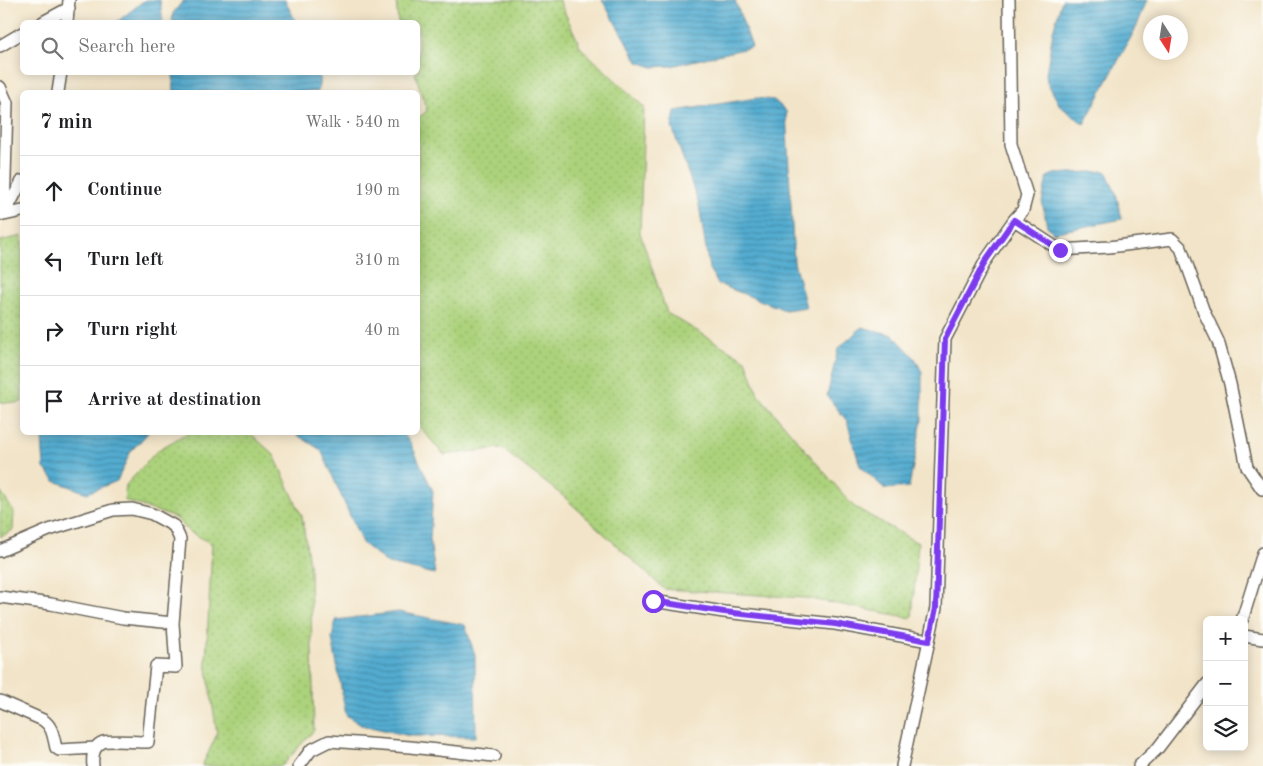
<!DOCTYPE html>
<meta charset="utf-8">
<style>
:root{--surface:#fff;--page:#f6f6f6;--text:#202124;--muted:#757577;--line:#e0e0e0}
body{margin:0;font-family:"Old Standard TT",serif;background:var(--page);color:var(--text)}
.controls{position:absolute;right:15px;bottom:15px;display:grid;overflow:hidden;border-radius:8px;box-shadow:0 2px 12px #0003}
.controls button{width:45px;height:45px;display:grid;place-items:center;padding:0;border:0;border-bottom:1px solid var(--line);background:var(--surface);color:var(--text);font:25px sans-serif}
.compass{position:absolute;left:1143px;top:15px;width:45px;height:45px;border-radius:50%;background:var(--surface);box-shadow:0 2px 12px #0003;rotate:168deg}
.stop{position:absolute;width:15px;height:15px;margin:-11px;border:4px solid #7c3aed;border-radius:50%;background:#fff}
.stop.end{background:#7c3aed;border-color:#fff;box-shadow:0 1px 5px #0008}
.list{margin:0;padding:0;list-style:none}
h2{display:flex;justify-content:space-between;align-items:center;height:65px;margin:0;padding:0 20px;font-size:21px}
h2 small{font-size:16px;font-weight:400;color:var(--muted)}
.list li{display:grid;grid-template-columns:32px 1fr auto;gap:15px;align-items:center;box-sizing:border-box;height:70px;padding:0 20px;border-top:1px solid var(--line)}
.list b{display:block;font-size:19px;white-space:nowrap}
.list em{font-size:16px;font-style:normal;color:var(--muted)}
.icon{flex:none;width:28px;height:28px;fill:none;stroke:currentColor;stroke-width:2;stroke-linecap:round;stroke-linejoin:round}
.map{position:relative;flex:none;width:1263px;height:766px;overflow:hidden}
.search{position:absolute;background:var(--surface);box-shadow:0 2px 12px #0003;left:20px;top:20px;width:400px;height:55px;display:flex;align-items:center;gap:12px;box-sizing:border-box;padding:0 18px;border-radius:8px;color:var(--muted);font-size:19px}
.panel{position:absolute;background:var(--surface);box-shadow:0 2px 12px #0003;left:20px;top:90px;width:400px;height:345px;border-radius:8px}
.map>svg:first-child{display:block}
.grass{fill:url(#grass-dots);stroke:#64774c}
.water{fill:url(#water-rules);stroke:#386476}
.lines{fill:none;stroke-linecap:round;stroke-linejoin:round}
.minor-casing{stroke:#676258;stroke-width:14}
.minor{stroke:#fff;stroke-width:11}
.route{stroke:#7c3aed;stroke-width:6}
</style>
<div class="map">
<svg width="1263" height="766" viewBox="0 0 1263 766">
<defs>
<pattern id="grass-dots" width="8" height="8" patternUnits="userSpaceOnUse" patternTransform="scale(1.25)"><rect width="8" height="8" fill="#acd27b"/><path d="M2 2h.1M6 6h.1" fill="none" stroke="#93b46a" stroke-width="1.8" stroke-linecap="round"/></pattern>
<pattern id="water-rules" width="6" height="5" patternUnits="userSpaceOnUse" patternTransform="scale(1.25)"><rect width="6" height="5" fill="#53acd0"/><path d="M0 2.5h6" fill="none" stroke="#448ba8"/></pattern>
</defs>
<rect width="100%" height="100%" fill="#fdfcf7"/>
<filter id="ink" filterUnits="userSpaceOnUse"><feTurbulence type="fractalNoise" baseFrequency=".02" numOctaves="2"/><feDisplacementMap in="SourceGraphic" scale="10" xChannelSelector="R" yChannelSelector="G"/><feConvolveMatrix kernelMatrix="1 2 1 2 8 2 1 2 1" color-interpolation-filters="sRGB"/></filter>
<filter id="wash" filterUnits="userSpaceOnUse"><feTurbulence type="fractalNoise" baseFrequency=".0096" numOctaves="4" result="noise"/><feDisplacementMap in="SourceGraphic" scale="20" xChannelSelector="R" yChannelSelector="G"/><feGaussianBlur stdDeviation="1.12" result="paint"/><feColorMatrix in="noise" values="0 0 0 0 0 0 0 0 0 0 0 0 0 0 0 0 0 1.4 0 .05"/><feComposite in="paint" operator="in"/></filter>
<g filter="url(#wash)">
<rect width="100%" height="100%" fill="#f2e4c8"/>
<path class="grass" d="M 396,0 L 559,0 L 581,48 L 644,107 L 640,233 L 667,313 L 746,360 L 758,394 L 853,506 L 918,543 L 912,618 L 805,598 L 664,589 L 563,496 L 501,448 L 444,455 L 418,425 L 418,118 L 427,111 L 415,73 L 418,72 L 418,22 L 398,22 Z
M 22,236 L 22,402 L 17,403 L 0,402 L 0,241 Z
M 187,433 L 250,433 L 274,455 L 302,516 L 310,570 L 314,730 L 282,766 L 202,766 L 217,734 L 206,662 L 212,544 L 188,531 L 176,518 L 124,500 L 126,485 L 158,450 Z
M 0,491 L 14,512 L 13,530 L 0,537 Z"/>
<path class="water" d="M 147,0 L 160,0 L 163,22 L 117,22 L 142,2 Z
M 189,0 L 285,0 L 296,22 L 172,22 L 173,13 L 183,1 Z
M 602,0 L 735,0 L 752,47 L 671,66 L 653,67 L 638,62 Z
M 1062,0 L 1147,0 L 1137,26 L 1084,124 L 1060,106 L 1047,82 L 1046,74 L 1053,31 Z
M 319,73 L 320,76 L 318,92 L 174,92 L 173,73 Z
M 756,98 L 774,100 L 786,111 L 794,262 L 806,307 L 785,310 L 718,284 L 709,269 L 699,205 L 672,127 L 675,111 Z
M 1106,171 L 1116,193 L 1122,219 L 1053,233 L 1047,226 L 1042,202 L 1047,177 L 1054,174 Z
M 862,327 L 893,335 L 915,358 L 922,372 L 922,420 L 909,487 L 885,489 L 860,466 L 847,421 L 827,396 L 838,349 Z
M 43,432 L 148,432 L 148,433 L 131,451 L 117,481 L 87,493 L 55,481 L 44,468 L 42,437 Z
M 294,433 L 402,433 L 410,442 L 433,491 L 430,540 L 435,574 L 388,564 L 362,543 L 321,450 Z
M 399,612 L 465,625 L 475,655 L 476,737 L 410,736 L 361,725 L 346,715 L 332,638 L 336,620 Z"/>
</g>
<g filter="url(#ink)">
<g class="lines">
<defs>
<path id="minor" d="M 43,22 L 69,8
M 67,22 L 69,0
M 0,46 L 22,33
M 0,87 L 7,103 L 4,215 L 22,211
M 58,92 L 61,72
M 5,213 L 22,181
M 1014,220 L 1060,250 L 1109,247 L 1172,239 L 1181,248 L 1204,312 L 1218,341 L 1230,384 L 1247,467 L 1262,489
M 0,551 L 49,530 L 113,510 L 132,509 L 152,514 L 174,526 L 180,539 L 173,623 L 176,667 L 156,666 L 148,742 C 140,742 108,740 103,742 C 93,746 92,757 93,766
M 0,597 L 51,604 L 123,618 L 173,623
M 653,601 L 724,612 L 835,624 L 929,641
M 1242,620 L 1263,553
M 1244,636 L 1263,639
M 0,701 L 43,720 C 53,727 53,736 56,748 L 59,750 L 95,748
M 299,766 L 311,750 L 329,741 L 410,747 L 494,756
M 902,766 L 936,608 L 945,339 L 986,260 L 1014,220 L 1023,210 L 1027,195 L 1011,144 L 1009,0
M 1139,766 L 1158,748 L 1207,684"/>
</defs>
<use href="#minor" class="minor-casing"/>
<use href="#minor" class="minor"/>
</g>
</g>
<g class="lines" filter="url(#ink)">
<path class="route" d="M 653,601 L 724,612 L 835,624 L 929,641 L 936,608 L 945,339 L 986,260 L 1014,220 L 1060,250"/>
</g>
</svg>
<div class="controls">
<button>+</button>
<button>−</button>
<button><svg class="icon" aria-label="layers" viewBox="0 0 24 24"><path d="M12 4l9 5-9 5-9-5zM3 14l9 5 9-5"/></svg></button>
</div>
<svg class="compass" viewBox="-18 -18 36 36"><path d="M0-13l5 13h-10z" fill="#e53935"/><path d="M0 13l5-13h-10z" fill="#757577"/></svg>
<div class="stop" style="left:653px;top:601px"></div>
<div class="stop end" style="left:1060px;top:250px"></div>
<div class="search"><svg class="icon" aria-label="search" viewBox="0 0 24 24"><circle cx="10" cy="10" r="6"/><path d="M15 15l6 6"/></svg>Search here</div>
<section class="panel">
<h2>7 min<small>Walk · 540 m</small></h2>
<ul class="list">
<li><svg class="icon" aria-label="ahead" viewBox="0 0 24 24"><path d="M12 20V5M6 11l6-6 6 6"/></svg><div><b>Continue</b></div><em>190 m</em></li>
<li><svg class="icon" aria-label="left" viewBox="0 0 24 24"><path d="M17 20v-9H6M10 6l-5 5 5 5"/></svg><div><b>Turn left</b></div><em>310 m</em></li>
<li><svg class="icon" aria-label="right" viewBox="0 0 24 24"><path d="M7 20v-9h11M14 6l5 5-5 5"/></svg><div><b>Turn right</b></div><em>40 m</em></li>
<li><svg class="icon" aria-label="arrive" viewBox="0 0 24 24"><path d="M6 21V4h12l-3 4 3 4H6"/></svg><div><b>Arrive at destination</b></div></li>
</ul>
</section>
</div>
